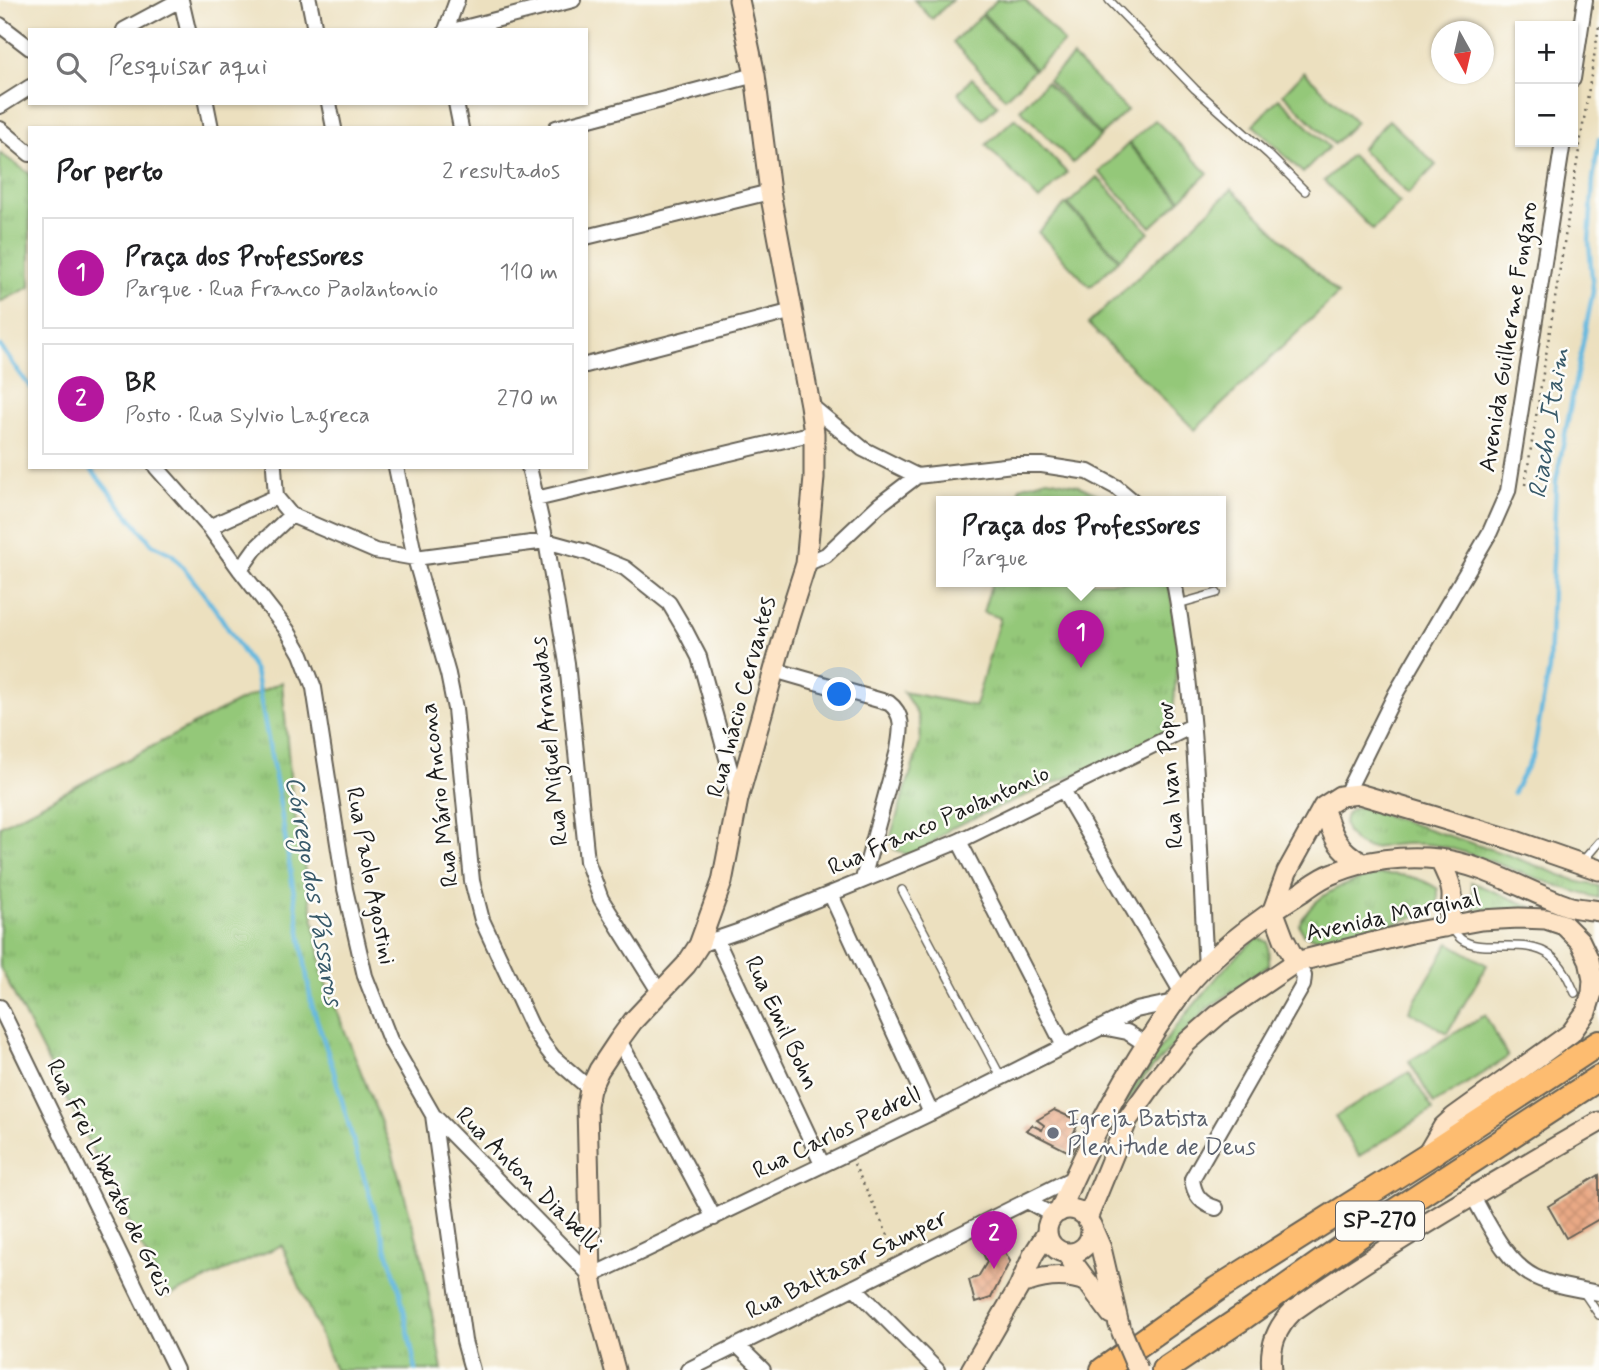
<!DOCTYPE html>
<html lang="pt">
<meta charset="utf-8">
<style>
:root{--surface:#fff;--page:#f6f6f6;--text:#202124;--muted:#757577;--line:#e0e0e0;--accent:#b5179e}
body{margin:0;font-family:Mynerve,sans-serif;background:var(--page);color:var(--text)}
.controls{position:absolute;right:21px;top:21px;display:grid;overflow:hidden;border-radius:0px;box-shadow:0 2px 5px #0004}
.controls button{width:63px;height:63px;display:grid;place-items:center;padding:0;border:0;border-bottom:2px solid var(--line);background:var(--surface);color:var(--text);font:35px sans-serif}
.compass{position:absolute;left:1431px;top:21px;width:63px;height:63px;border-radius:50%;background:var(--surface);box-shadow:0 2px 5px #0004;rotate:172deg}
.you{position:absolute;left:840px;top:695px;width:24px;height:24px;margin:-18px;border:5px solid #fff;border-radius:50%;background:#1a73e8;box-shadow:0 0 0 10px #1a73e833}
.badge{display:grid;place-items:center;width:46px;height:46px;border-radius:50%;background:var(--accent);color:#fff;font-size:23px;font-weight:700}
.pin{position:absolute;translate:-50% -58px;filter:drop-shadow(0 2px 4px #0008)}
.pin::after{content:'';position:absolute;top:37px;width:24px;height:21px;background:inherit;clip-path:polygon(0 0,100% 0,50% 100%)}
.popup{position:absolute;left:936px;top:496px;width:290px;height:91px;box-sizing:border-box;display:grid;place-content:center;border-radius:0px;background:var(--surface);filter:drop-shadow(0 2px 5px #0005);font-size:23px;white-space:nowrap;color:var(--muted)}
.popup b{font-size:26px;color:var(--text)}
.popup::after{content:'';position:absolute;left:50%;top:100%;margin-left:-14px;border:14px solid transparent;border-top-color:var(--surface)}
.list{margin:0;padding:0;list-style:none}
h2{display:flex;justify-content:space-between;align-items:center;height:91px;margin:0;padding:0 28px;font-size:30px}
h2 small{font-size:23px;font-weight:400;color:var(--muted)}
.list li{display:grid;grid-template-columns:46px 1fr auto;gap:21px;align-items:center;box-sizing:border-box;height:112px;margin:0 14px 14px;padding:0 14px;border:2px solid var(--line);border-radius:0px}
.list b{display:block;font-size:26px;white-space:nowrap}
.list p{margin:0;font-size:23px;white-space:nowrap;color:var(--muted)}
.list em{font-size:23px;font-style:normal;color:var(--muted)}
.icon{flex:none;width:38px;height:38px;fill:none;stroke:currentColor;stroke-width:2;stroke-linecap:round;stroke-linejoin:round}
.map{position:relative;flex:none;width:1599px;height:1370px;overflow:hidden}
.search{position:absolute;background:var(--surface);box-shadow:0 2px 5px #0004;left:28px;top:28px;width:560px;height:77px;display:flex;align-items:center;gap:18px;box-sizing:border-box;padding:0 24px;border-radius:0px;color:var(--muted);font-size:26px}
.panel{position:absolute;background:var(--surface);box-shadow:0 2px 5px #0004;left:28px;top:126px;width:560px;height:343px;border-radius:0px}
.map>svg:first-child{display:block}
.grass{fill:url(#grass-tufts);stroke:#58724a;stroke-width:2}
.garden{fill:#94c879;stroke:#58724a;stroke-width:2}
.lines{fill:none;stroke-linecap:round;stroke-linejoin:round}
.stream{stroke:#63b8df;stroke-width:4.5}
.building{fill:url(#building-cross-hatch)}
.lane-casing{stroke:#656155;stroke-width:10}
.street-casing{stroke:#656155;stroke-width:18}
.secondary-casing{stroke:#656155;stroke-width:23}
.highway-casing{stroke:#656155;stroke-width:28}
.path{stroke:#656155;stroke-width:2.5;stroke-dasharray:2 5;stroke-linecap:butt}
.lane{stroke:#fff;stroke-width:7}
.street{stroke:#fff;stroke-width:14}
.secondary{stroke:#fee4c6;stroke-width:19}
.highway{stroke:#fdbc70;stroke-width:24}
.secondary-bridge-casing{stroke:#656155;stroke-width:23;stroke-linecap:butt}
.secondary-bridge{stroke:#fee4c6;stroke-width:19}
.worship-dot{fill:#6b7280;stroke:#fdfcf7;stroke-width:2.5}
.labels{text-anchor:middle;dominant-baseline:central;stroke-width:5;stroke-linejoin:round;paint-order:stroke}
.shield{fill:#fdfcf7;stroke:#605f5e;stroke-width:2}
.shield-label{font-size:23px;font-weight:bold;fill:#1c1c1c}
.street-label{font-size:24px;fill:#1c1c1c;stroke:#fdfcf7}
.worship-label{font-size:24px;fill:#5b616d;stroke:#fdfcf7;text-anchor:start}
.water-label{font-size:26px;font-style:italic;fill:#385a6a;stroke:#fdfcf7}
</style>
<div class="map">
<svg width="1599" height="1370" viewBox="0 0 1599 1370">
<defs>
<pattern id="grass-tufts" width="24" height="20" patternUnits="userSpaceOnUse" patternTransform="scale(1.75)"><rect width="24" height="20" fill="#94c879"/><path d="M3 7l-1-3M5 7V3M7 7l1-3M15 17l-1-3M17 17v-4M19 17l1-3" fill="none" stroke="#7fab68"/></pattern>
<pattern id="building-cross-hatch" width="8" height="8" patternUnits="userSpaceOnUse" patternTransform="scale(1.75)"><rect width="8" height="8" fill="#e9a985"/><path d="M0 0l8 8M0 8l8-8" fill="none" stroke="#c79172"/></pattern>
</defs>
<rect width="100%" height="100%" fill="#fdfcf7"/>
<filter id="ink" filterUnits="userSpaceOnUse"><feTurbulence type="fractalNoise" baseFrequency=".0143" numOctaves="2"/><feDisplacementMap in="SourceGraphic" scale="14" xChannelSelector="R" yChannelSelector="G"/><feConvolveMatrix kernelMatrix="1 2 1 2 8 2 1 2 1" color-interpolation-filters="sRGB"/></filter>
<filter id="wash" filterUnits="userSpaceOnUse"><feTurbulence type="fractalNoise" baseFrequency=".00686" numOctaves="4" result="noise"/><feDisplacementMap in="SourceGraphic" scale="28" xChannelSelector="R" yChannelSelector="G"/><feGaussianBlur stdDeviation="1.57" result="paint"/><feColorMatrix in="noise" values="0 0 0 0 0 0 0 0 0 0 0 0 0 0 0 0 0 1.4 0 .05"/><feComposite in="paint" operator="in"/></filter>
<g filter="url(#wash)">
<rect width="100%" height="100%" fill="#ece0bf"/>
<path class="grass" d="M 0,153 L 30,174 L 30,287 L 0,302 Z
M 1047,479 L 1077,485 L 1114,502 L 1016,502 L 1020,487 Z
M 992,582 L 1169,582 L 1178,645 L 1172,732 L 951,828 L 918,854 L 904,854 L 894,849 L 891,835 L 920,743 C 923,719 916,711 903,692 L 975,706 L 1000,618 L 983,612 Z
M 282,682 L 292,798 L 324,978 L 391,1148 L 422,1257 L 442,1370 L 335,1370 L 282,1245 L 167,1297 L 0,967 L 0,826 L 239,701 Z
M 1360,807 L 1511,856 L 1579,882 L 1599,886 L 1599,898 C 1546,886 1498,860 1445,847 C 1428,843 1409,843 1392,845 C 1382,846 1375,850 1365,847 C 1345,841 1333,811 1360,807 Z
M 1381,874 C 1403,874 1420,877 1438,889 L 1438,904 L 1427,912 C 1393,923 1337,950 1303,934 L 1299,925 C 1315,892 1347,882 1381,874 Z
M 1471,882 L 1534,908 L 1475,910 Z
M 1258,938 L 1268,942 L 1269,965 L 1207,1009 L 1145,1076 L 1118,1117 L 1116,1114 C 1142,1070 1171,1031 1205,992 C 1220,973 1238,952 1258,938 Z"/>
<path class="garden" d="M 914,0 L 952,0 L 932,19 Z
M 997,0 L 1025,0 L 1064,42 L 1035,69 L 983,13 Z
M 982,15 L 1034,70 L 1005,98 L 953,42 Z
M 1073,57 L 1127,110 L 1101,135 L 1048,80 Z
M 1304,72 L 1356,122 L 1334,144 L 1283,94 Z
M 972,78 L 998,105 L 983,119 L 958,93 Z
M 1046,82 L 1100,137 L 1073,163 L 1020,109 Z
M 1279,98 L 1329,147 L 1303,173 L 1253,125 Z
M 1015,118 L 1067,173 L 1039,200 L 986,145 Z
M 1155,120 L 1208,173 L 1181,199 L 1129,143 Z
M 1389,120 L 1436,165 L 1408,194 L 1361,149 Z
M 1128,144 L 1180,200 L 1151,227 L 1099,172 Z
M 1351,155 L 1400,203 L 1373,230 L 1324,181 Z
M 1097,177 L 1149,232 L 1120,259 L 1068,204 Z
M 1232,189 L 1338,294 L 1195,430 L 1088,324 Z
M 1066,204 L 1119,260 L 1090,287 L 1038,232 Z
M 1449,943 L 1487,965 L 1447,1033 L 1409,1011 Z
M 1485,1015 L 1508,1057 L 1434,1104 L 1409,1061 Z
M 1409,1072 L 1433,1110 L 1359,1156 L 1335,1117 Z"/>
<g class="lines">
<path class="stream" d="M 0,346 L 30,387
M 89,467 L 152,544 L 172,554 L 191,577 L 218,613 L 255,671 L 278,792 L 311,1002 L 332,1065 L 358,1158 L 400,1292 L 416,1370
M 1513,793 L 1533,755 L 1549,669 L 1556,481 L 1593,291 L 1589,242 L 1593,180 L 1599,139"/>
</g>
<g id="blocks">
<path class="building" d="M 1054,1110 L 1079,1121 L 1072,1137 L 1078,1140 L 1071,1153 L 1026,1130 L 1032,1125 L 1042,1130 L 1044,1125 L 1037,1120 Z
M 1599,1175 L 1599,1219 L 1566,1238 L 1548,1206 Z
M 995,1235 L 1010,1261 L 991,1298 L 975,1303 L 969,1280 L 978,1277 L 987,1262 L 979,1245 Z"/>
</g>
</g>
<g filter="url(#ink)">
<use href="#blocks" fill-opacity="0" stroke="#656155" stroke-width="2"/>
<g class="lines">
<defs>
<path id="lane" d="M 1109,0 L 1195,89 L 1269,155 L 1305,191
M 1178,604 L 1217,593
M 1581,863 L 1599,842
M 902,890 L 1001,1077
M 1451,927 C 1454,931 1457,936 1461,939 C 1482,955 1525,936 1551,956 C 1563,965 1569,980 1575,993
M 1582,1290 L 1599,1315"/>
<path id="street" d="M 181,0 L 188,30
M 309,0 L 315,30
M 0,25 L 30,48
M 124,30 L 180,0
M 446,30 L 457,0
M 456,30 L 573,0
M 1573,79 L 1585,0
M 206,103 L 211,128
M 329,103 L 334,128
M 456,103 L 461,128
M 0,106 L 30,87
M 556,128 L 755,75
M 0,129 L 30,154
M 586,237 L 770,192
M 586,365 L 793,311
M 810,405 L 863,449 L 917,476 L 1013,465 L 1042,465 L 1088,472 L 1116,487 L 1134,502
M 156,467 L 209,527 L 240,570 L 287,630 L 301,654 L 314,688 L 345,889 L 365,976 L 390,1040 L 433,1115 L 464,1341 L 472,1370
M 274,467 L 276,497
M 396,467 L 415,558 L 448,674 L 455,709 L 472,881 L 482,920 L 531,1025 L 543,1044 L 553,1057 L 590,1089
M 529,467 L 546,541 L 567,663 L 587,861 L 601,899 L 660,993
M 276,497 L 291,515 L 375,551 L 415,558 L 546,541 L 586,552 L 625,568 L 669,603 L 685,630 L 699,657 L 738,798
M 536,499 L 814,433
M 209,527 L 276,497
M 806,564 L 826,555 L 879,505 L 917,476
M 240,570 L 255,549 L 291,515
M 1174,582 C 1198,708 1198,839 1206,967
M 774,670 L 889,703 C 905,715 901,731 898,750 L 863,879
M 1063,790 L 1182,993
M 1346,794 L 1396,693 L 1490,532 L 1508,491 L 1563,142
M 959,841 L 1064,1046
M 831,895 L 931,1113
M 716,939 L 822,1164
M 699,945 L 740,931 L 959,841 L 1192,726
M 0,1007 L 176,1370
M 1102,1027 L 1127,1032 L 1147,1045
M 619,1040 L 714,1218
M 433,1115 L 591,1276 L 931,1113 L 1136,1010 L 1174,1002
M 1472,1195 C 1488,1222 1505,1262 1535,1277 C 1554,1286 1578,1289 1599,1293
M 1027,1201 L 1054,1216
M 1216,1208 C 1201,1204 1194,1195 1192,1179 L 1303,985 L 1304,976 L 1296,962
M 854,1287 L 937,1370
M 737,1345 L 763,1370
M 688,1370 L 1073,1178"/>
<path id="secondary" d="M 1323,807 C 1332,834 1336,849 1362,863
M 1439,859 C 1453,885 1457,898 1445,927
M 1273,910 L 1287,872 L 1323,807 L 1340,796 L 1359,794 L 1510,839 L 1599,870
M 1273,910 L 1284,939 L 1296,962
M1047 1231a22 22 0 1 1 44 0a22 22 0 1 1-44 0Z
M 1059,1212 C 1088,1142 1130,1065 1174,1003 C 1204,959 1257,920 1302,892 C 1312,885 1322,877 1334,873 C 1365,860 1404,855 1438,859 C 1484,864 1525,891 1568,906 C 1577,909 1589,909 1599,911
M 1087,1219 L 1128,1119 L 1153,1084 L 1186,1043 L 1218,1015 L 1296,962 L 1411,933 L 1481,920 L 1519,918 L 1546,919 L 1564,925 L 1580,941 L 1589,960 L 1593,980 L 1592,993 L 1586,1012 L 1571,1033 L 1454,1117 L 1443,1127 L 1426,1156
M 1091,1225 L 1101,1248 L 1119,1325
M 1066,1253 L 1111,1314
M 1028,1282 C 1048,1275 1068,1274 1088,1282
M 615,1370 L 594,1293 L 591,1276 L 587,1105 L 590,1089 L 599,1070 L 619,1040 L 633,1021 L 686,965 L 699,945 L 722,882 L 738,799 L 789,617 L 806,564 L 814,478 L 814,433 L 810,405 L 770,192 L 755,75 L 739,0
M 971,1370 L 1019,1287 L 1033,1255 L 1047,1233
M 1272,1370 C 1269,1346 1276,1328 1293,1311 C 1391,1242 1495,1182 1599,1122"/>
<path id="highway" d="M 1103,1370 L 1217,1289 L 1426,1157 L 1599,1043
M 1164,1370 L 1245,1316 L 1380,1221 L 1599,1078"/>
</defs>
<use href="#lane" class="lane-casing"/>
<use href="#street" class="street-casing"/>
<use href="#secondary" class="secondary-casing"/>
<use href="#highway" class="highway-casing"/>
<path class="path" d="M 1525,485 L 1599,26
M 854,1164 L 895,1250"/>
<use href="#lane" class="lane"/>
<use href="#street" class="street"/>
<use href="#secondary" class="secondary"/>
<use href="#highway" class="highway"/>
<defs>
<path id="secondary-bridge" d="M 1121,1330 L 1138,1370"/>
</defs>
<use href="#secondary-bridge" class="secondary-bridge-casing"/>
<use href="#secondary-bridge" class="secondary-bridge"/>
</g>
</g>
<circle class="worship-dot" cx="1053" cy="1133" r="7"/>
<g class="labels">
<rect class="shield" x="1336" y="1201.5" width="88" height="39" rx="5"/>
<g class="shield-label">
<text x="1380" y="1221">SP-270</text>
</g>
<g class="street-label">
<text transform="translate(1509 337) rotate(-81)">Avenida Guilherme Fongaro</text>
<text transform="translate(742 697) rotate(-75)">Rua Inácio Cervantes</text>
<text transform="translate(550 741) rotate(-96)">Rua Miguel Arnaudas</text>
<text transform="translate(1171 775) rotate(-94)">Rua Ivan Popov</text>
<text transform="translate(440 795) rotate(-97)">Rua Mário Ancona</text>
<text transform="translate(939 821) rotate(-24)">Rua Franco Paolantonio</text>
<text transform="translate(370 876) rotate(79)">Rua Paolo Agostini</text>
<text transform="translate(1393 916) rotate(-12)">Avenida Marginal</text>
<text transform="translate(781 1023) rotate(65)">Rua Emil Bohn</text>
<text transform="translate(837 1133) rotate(-26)">Rua Carlos Pedrell</text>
<text transform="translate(109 1178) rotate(64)">Rua Frei Liberato de Greis</text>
<text transform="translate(528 1180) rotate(45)">Rua Anton Diabelli</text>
<text transform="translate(847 1265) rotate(-26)">Rua Baltasar Samper</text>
</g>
<g class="worship-label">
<text x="1067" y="1119">Igreja Batista<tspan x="1067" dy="28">Plenitude de Deus</tspan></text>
</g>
<g class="water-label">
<text transform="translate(1550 423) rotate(-81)">Riacho Itaim</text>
<text transform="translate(313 891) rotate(80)">Córrego dos Pássaros</text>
</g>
</g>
</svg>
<div class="controls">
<button>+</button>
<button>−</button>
</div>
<svg class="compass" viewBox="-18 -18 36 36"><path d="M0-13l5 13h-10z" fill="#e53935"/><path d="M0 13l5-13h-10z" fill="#757577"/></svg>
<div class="you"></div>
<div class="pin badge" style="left:1081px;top:668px">1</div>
<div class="popup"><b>Praça dos Professores</b>Parque</div>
<div class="pin badge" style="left:994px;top:1269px">2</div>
<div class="search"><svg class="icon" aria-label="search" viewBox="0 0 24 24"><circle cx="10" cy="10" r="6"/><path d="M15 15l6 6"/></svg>Pesquisar aqui</div>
<section class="panel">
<h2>Por perto<small>2 resultados</small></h2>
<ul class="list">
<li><span class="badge">1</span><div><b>Praça dos Professores</b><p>Parque · Rua Franco Paolantonio</p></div><em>110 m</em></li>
<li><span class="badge">2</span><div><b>BR</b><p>Posto · Rua Sylvio Lagreca</p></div><em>270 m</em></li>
</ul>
</section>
</div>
